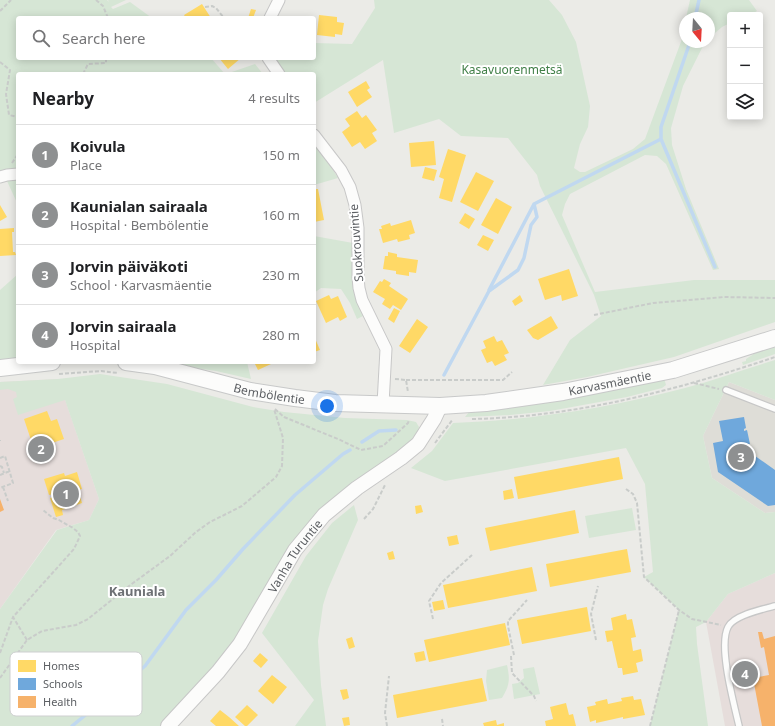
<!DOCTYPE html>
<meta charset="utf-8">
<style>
:root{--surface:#fff;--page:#f6f6f6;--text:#202124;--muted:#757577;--line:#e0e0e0;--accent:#8e9091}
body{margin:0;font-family:"Noto Sans",sans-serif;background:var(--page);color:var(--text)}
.controls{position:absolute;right:12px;top:12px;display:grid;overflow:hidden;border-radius:4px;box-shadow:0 2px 10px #0003}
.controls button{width:36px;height:36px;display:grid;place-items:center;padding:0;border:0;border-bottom:1px solid var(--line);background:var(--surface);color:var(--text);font:20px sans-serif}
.compass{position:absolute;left:679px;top:12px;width:36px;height:36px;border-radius:50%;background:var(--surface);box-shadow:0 2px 10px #0003;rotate:162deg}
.you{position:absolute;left:327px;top:406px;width:14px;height:14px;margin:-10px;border:3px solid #fff;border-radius:50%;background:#1a73e8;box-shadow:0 0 0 6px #1a73e833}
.badge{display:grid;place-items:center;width:26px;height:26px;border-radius:50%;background:var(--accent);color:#fff;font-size:13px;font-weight:700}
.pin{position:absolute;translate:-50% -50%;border:2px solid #fff;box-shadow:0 1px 4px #0006}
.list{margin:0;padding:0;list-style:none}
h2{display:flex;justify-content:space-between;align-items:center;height:52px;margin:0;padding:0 16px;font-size:17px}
h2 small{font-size:13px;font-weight:400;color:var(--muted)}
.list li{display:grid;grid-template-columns:26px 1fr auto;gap:12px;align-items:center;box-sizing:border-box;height:60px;padding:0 16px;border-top:1px solid var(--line)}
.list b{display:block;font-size:15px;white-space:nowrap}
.list p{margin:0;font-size:13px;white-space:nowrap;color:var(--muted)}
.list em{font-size:13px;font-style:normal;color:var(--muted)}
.icon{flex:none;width:22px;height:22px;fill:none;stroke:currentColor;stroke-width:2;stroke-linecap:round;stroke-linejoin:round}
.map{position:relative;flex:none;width:775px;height:726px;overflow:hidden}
.search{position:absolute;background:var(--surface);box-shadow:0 2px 10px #0003;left:16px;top:16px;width:300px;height:44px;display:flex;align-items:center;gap:10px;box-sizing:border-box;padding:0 14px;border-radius:4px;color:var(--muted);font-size:15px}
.panel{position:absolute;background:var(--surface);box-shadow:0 2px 10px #0003;left:16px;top:72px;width:300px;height:292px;border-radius:4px}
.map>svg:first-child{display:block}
.education{fill:#deddd7}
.medical{fill:#e6dddb}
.green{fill:#d6e6d5}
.homes{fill:#ffd966}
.schools{fill:#6fa8dc}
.health{fill:#f6b26b}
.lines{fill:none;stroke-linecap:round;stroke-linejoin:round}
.stream{stroke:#c0d8f0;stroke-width:3.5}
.service-casing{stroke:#c7c7c7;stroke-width:8}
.minor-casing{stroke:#c7c7c7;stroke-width:13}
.tertiary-casing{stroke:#c7c7c7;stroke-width:16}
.secondary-casing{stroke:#c8c9c9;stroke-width:18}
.path{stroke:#c9ccca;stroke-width:2;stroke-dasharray:4 2;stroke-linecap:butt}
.service{stroke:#fcfcfb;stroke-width:5.5}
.minor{stroke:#fcfcfb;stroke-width:11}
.tertiary{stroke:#fcfcfb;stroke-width:14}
.secondary{stroke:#fcfcfb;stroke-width:16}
.labels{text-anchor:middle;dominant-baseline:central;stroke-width:4;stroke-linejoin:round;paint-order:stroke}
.park-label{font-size:12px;fill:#407f47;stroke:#fff}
.street-label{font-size:12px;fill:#5c5f63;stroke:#fff}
.neighbourhood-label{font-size:13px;font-weight:bold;fill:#6e7175;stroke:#fff}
.key{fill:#fff;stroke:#cecfd0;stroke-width:1}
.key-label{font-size:11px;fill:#5c5f63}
</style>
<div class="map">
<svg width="775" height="726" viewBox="0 0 775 726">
<rect width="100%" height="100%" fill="#ebebe7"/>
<path class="education" d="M 729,382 L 775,400 L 775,512 L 765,513 L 712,478 L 703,436 Z"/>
<path class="medical" d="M 58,379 L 99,499 L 89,520 L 56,530 L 0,609 L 0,382 Z
M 775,573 L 775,726 L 725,726 L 706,622 L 728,594 Z"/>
<path class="green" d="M 0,0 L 107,0 L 109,2 L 108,0 L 126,0 L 111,7 L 113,9 L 130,2 L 152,18 L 18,18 L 18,58 L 211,58 L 225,74 L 18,74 L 18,170 L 0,173 Z
M 374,0 L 549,0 L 562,15 L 576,42 L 590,106 L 588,127 L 580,144 L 574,168 L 580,172 L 585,172 L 633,149 L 645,139 L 682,39 L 685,24 L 685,42 L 705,42 L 683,86 L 671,128 L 672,145 L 686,189 L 719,269 L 713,270 L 666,164 L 657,156 L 645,155 L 570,194 L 565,204 L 562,215 L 595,292 L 694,280 L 775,280 L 775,322 L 674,357 L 587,377 L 543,385 L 570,340 L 601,316 L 594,295 L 540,186 L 537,175 L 508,138 L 461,136 L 439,119 L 394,133 L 383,60 L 314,103 L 314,74 L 283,74 L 273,58 L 314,58 L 314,43 L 352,44 L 375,8 Z
M 690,0 L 749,0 L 757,11 L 750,15 L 730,15 L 730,23 L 722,27 L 709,38 L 709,18 L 686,18 Z
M 255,64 L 263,74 L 226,74 Z
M 314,148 L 316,148 L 330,165 L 338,178 L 314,185 Z
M 7,177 L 18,177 L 18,205 L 7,181 Z
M 314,236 L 353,243 L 352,278 L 363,316 L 357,319 L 350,303 L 341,289 L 321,288 L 314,293 Z
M 18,274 L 18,359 L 0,362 L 0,290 Z
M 771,346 L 775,348 L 775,354 L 743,365 L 742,362 L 746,361 L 746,359 L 763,348 Z
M 775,360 L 775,400 L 729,382 L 703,436 L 712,478 L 765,513 L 775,512 L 775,573 L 728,594 L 706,622 L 696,627 L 697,644 L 708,726 L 650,726 L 679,610 L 644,577 L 653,572 L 645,484 L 626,448 L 445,481 L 411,468 L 432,451 L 453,423 C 532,420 609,408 685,388 C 715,380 745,369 775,360 Z
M 154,362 L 247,362 L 251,379 L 216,371 Z
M 100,374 L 167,384 L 253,407 L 284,412 L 345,418 L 407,420 L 416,422 L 419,427 L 418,431 L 407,445 L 345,490 L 233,645 L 190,698 L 160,726 L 0,726 L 0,609 L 57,530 L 89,520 L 99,499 L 65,400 L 18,415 L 13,399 L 17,397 L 16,392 L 8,389 L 0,390 L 0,382 L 58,379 Z
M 664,378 L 666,385 L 662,388 L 627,397 L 550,411 L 510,415 L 465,417 L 469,412 L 474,410 Z
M 354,505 L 358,520 L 328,589 L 323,605 L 318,641 L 321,685 L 326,726 L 295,726 L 314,700 L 262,633 L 306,556 L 332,523 Z
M 632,508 L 636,530 L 589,538 L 585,516 Z
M 507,665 C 510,679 510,685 502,698 L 489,700 L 486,681 L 487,670 Z
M 534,667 L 540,694 L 514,699 L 512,684 L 518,683 L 524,678 L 523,669 Z"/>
<path class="homes" d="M 202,4 L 211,18 L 186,18 L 184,15 Z
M 251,9 L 256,10 L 253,18 L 248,18 Z
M 319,15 L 337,17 L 337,22 L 344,23 L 342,35 L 335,34 L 335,37 L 317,35 Z
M 219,58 L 241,58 L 228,69 Z
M 366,81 L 370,88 L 367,90 L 372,97 L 357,107 L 348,92 Z
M 357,111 L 362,118 L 366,115 L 377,130 L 372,133 L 377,141 L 365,149 L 360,142 L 352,147 L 342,132 L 350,126 L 345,119 Z
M 434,141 L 436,165 L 411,167 L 409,143 Z
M 448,149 L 466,155 L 452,202 L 439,198 L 444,179 L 439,177 Z
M 425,167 L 437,170 L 434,181 L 422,178 Z
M 476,172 L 494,181 L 478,211 L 460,202 Z
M 314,189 L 318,189 L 324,220 L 314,222 Z
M 496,198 L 512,207 L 498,234 L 481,225 Z
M 0,205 L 7,217 L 0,221 Z
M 465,213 L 475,219 L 469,229 L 459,223 Z
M 411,220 L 415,233 L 409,235 L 410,239 L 398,242 L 397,239 L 383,243 L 379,229 L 382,229 L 381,226 L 390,223 L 391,226 Z
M 14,228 L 14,232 L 12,232 L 13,252 L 15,252 L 16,255 L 0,256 L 0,229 Z
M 483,235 L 494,240 L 488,251 L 477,245 Z
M 388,252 L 397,254 L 397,257 L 418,260 L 416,273 L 409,272 L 409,276 L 396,274 L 396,271 L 383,269 L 385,256 L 388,256 Z
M 569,269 L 578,296 L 562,301 L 561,295 L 545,300 L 538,279 Z
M 384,279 L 391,283 L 389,286 L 408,299 L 401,310 L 393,305 L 390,309 L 382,304 L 385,299 L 373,292 L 380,281 L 382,282 Z
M 329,295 L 331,299 L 338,296 L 347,317 L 340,321 L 338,317 L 326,323 L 316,301 Z
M 520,295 L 523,301 L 515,306 L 512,301 Z
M 394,308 L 400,311 L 394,323 L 388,319 Z
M 551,316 L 558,328 L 538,340 L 533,338 L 527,330 Z
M 417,319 L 428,327 L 410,353 L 399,346 Z
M 314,336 L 320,350 L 314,352 Z
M 494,336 L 497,342 L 502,340 L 509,353 L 504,355 L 507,360 L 495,366 L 492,361 L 487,363 L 481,350 L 486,348 L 483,341 Z
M 254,362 L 270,362 L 271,364 L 258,370 Z
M 47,411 L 51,421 L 57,419 L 64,439 L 34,449 L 24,419 Z
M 619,457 L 623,479 L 518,499 L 514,477 Z
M 77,472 L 82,489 L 78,490 L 82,503 L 62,510 L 63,515 L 56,517 L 50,498 L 54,497 L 53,494 L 49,495 L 44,479 L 64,473 L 65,476 Z
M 512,489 L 514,498 L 504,500 L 503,491 Z
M 421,505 L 423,512 L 416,514 L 415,506 Z
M 575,510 L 579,533 L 490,551 L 485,528 Z
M 457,535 L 459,544 L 449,546 L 447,537 Z
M 627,549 L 631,572 L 550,587 L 546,564 Z
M 393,551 L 395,559 L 389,560 L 387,553 Z
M 532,567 L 537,591 L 448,608 L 443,585 Z
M 443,600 L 445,609 L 434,611 L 432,602 Z
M 587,607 L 591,631 L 522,644 L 517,620 Z
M 626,614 L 627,620 L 632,619 L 636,637 L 631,638 L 633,651 L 641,649 L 643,661 L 636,663 L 638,672 L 623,675 L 622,668 L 618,668 L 612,641 L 607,642 L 605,631 L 613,630 L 611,618 Z
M 505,623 L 510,645 L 429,662 L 424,640 Z
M 352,637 L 355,647 L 349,649 L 346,639 Z
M 424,651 L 426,660 L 416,662 L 414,653 Z
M 260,653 L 268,660 L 261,668 L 253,661 Z
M 272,675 L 287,687 L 273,704 L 258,691 Z
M 482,678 L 487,701 L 397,718 L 393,695 Z
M 347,689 L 349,698 L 343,700 L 340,690 Z
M 633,696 L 634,700 L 641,699 L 645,715 L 623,719 L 623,717 L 596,723 L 596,720 L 590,722 L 587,707 L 596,705 L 595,702 L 607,699 L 608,704 L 622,701 L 621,698 Z
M 566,703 L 569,715 L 573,714 L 576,726 L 546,726 L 545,721 L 553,719 L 550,707 Z
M 247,705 L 258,715 L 247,726 L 245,726 L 235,717 Z
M 220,710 L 229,717 L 239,726 L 216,726 L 210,721 Z
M 349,717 L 350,725 L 344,726 L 342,718 Z
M 496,720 L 497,725 L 504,723 L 504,726 L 484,726 L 483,723 Z"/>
<path class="schools" d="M 744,417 L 746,428 L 744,429 L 744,431 L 747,430 L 750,444 L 747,444 L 748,451 L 775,470 L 775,505 L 768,506 L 718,472 L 713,443 L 723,441 L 719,421 Z"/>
<path class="health" d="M 0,499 L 4,510 L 0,512 Z
M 758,632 L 762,632 L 764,639 L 775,636 L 775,726 L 762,726 L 753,678 L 769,675 L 764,647 L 761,648 Z"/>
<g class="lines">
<path class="stream" d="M 695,18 L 699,0
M 690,42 L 661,127 L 661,139 L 715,267
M 489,290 L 534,204
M 444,375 L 489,291 L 518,270 L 524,258 L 531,225 L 537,217 L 534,204 L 661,139
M 362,442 L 379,431 L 396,430
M 72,726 L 145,666 L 186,610 L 216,580 L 243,549 L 295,495 L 343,454 L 350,450"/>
<defs>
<path id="service" d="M 726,390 L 775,409
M 739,726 C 734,704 718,646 728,627 C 734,615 763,609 775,606"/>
<path id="minor" d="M 270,18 L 279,0
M 268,58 L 279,74
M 314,135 L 341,170 L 350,187 L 355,205 L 358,228 L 358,277 L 359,288 L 362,300 L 386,349 L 383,404
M 0,177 L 7,175 L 18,174"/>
<g id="tertiary">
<path id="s1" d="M 168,726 L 218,672 L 240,644 L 295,550 L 324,515 L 357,488 L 401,458 L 418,444 L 434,419 L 440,406"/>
</g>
<g id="secondary">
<path id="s2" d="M 126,362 L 155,366 L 250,391 L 295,398 L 335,403 L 440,406 L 486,403 L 563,392 L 673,370 L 775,338"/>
<path d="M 0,368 L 52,362"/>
</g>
</defs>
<use href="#service" class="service-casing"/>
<use href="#minor" class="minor-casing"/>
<use href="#tertiary" class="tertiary-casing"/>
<use href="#secondary" class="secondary-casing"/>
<path class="path" d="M 96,0 L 103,6 L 108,18
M 205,7 L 212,6 L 216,8 L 224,18
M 0,11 L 11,0
M 0,62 L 10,70 L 6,94 L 9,115 L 18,117
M 83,74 L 88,64 L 106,63 L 106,58
M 12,163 L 18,154
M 594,315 L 653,303 L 724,297 L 775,298
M 59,374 L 101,371 L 118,373
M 395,379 L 406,380 L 408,392
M 406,380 L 503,380 L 512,372
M 694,383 L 719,389
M 275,409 L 284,417 L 338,439 L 361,450 L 383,446 L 408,423 L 409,420
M 472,419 C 576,417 677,390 775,357
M 0,440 L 0,441
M 435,443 L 453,419
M 0,458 L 5,456 L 13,483 L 0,488
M 0,466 L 2,467 L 4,473
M 0,475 L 10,471
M 3,487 L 8,501
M 626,489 L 633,494 L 637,503 L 644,577 L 679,610 L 692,619 L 721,625
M 364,519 L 373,509 L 385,485
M 433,619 L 429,601 L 441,583 L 472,555
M 27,640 L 13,617 L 74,549 L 80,536 L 78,532 L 73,528 L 59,520 L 53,518 L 43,510
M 596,640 L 591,614 L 598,586
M 0,653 L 13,617
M 514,655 L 508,626 L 508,621 L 527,600
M 511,656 L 512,673 L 534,696 L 536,701
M 0,678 L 27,640 L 42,631 L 76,625 L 88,619 L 129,586 L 170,556 L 196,532 L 210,522 L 242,506 L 276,477 L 282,466 L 283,438 L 274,409
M 442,719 L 443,726
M 387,726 L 385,713 L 389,676
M 650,726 L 679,610"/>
<use href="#service" class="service"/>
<use href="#minor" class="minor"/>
<use href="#tertiary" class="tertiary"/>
<use href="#secondary" class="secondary"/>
</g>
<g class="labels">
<g class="park-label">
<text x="512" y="69">Kasavuorenmetsä</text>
</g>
<g class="street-label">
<text transform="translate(356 243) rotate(-94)">Suokrouvintie</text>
<text stroke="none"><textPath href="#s2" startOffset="490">Karvasmäentie</textPath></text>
<text stroke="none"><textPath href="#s2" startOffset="147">Bembölentie</textPath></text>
<text stroke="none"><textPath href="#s1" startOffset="213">Vanha Turuntie</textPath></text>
</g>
<g class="neighbourhood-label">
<text x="137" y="591">Kauniala</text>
</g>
</g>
<rect x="10" y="652" width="132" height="64" rx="6" class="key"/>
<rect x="18" y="660" width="18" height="12" fill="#ffd966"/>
<rect x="18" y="678" width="18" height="12" fill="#6fa8dc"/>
<rect x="18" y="696" width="18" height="12" fill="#f6b26b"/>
<g class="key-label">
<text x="43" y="670">Homes</text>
<text x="43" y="688">Schools</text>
<text x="43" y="706">Health</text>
</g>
</svg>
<div class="controls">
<button>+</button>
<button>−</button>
<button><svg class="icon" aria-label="layers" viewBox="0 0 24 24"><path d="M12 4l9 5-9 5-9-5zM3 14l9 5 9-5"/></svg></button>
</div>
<svg class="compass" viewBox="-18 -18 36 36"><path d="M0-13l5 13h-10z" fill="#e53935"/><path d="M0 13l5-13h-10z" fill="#757577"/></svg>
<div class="you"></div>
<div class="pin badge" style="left:66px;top:494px">1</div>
<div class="pin badge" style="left:41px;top:449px">2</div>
<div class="pin badge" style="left:741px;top:457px">3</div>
<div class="pin badge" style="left:745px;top:674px">4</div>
<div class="search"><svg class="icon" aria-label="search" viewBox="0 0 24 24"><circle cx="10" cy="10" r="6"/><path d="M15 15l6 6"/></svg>Search here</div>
<section class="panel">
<h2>Nearby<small>4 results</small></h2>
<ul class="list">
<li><span class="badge">1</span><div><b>Koivula</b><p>Place</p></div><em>150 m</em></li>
<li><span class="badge">2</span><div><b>Kaunialan sairaala</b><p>Hospital · Bembölentie</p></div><em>160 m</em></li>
<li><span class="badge">3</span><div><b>Jorvin päiväkoti</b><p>School · Karvasmäentie</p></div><em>230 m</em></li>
<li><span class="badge">4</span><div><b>Jorvin sairaala</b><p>Hospital</p></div><em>280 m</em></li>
</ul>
</section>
</div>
